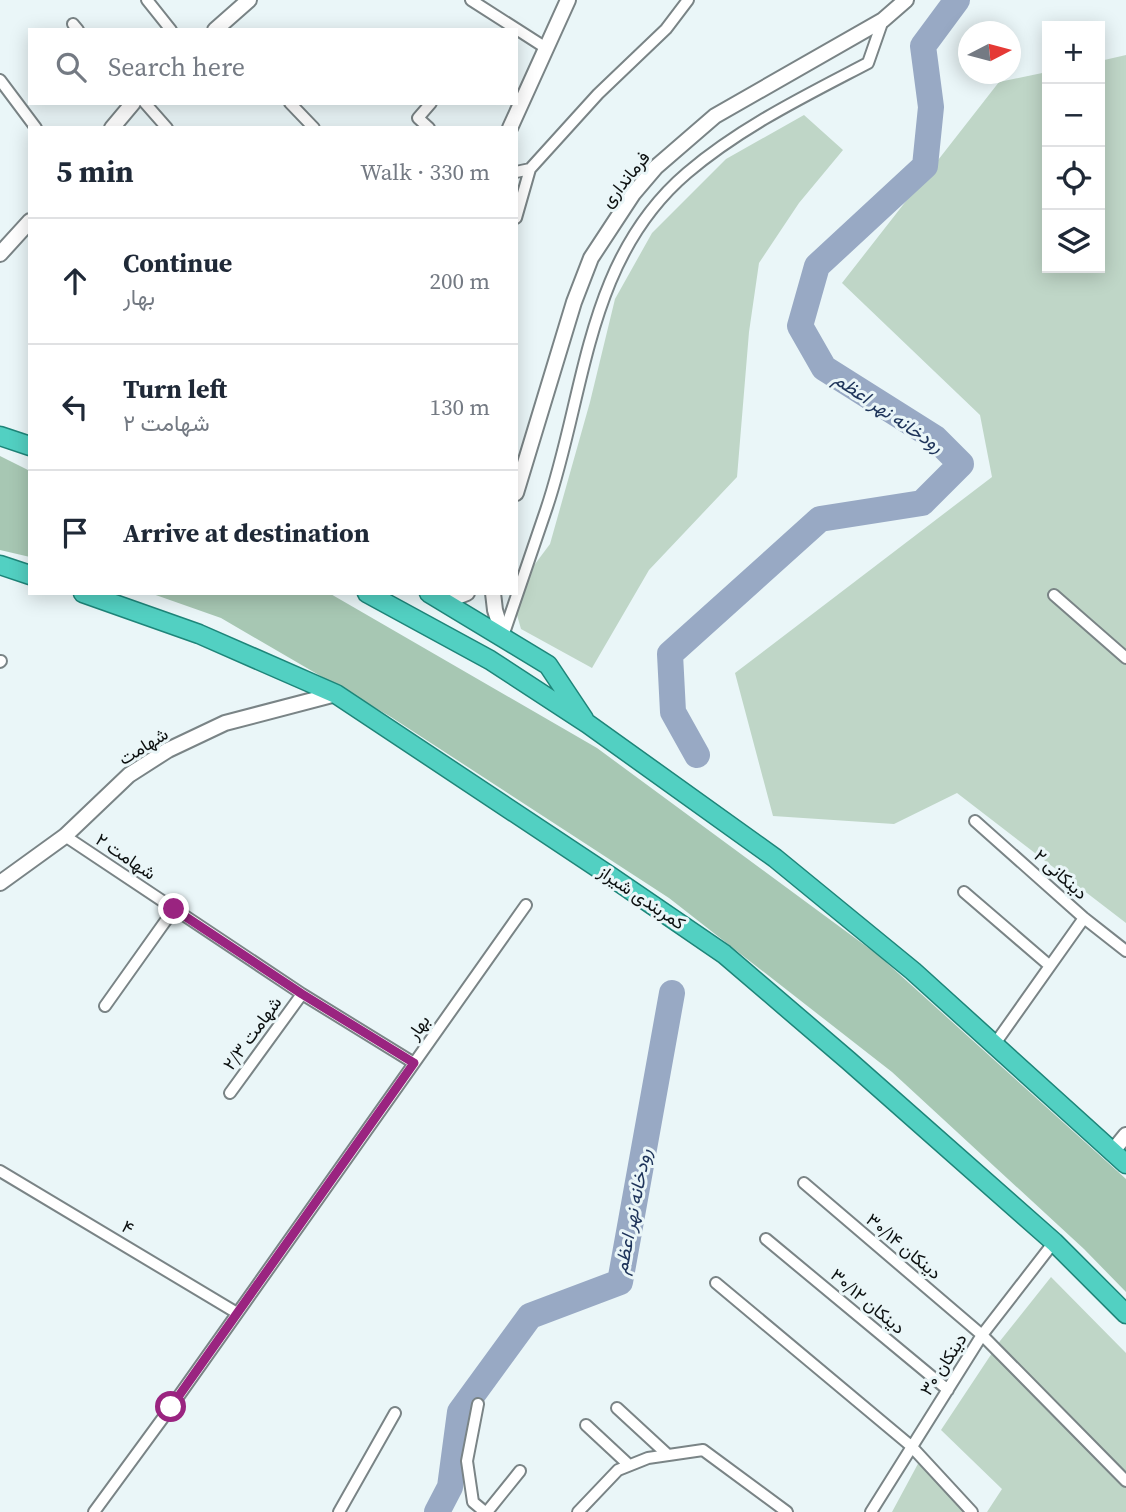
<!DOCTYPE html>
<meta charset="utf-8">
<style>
:root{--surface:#fff;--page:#f6f6f7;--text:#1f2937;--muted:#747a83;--line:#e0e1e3}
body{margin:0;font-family:"Source Serif 4",Vazirmatn,serif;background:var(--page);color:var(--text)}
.controls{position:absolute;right:21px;top:21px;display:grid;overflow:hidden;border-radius:0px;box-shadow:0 4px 18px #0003}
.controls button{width:63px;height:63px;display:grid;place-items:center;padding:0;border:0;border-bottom:2px solid var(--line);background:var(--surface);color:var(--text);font:35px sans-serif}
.compass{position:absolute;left:958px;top:21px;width:63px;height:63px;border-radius:50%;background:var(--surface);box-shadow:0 4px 18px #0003;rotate:84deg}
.stop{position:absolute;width:21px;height:21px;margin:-16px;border:5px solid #9a2480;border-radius:50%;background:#fff}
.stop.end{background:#9a2480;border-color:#fff;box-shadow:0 2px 7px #0008}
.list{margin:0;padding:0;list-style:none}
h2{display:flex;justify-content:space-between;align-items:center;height:91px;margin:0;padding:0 28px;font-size:30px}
h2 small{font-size:23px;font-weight:400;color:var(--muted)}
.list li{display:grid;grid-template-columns:46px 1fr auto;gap:21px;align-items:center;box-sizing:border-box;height:126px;padding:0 28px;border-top:2px solid var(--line)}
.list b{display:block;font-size:26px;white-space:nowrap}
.list p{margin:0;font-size:23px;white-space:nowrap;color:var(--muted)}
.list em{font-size:23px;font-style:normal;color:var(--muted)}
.icon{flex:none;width:38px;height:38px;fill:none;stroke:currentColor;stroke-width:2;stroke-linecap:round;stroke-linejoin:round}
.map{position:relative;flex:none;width:1126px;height:1512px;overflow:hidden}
.search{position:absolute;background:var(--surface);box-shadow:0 4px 18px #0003;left:28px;top:28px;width:490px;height:77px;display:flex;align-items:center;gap:18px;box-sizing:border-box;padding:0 24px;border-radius:0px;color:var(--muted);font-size:26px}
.panel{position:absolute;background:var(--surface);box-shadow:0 4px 18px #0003;left:28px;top:126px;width:490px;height:469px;border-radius:0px}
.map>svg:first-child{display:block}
.green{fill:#bfd6c7}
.forest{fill:#a7c7b3}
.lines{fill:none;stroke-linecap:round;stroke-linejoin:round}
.river{stroke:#98a9c4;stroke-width:26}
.minor-casing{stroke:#7a8486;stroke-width:14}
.tertiary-casing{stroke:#7a8486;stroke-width:18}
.trunk-casing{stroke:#1e8579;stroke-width:21}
.minor{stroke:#fff;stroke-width:10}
.tertiary{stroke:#fff;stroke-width:14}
.trunk{stroke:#52d0c2;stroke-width:18}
.route{stroke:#9a2480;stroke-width:9}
.labels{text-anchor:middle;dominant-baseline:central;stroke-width:6;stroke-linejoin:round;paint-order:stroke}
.street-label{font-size:18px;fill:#0c1010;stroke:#eaf6f8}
.water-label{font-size:19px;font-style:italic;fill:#1d3359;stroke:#eaf6f8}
</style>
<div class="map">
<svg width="1126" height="1512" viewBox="0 0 1126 1512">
<rect width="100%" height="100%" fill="#eaf6f8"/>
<path class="green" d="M 1126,55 L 1126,923 L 957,793 L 894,824 L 773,816 L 735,673 L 992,477 L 980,415 L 842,283 L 999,82 L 1047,72 L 1047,268 L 1100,268 L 1100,61 Z
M 804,115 L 843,150 L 799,203 L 759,263 L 749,332 L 737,477 L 649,570 L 592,668 L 521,629 L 517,615 L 532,568 L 550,544 L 590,402 L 615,299 L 652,233 L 726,159 Z
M 1051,1277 L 1126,1353 L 1126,1512 L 987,1512 L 1002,1489 L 941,1430 L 1000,1341 Z
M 920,1460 L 979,1512 L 892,1512 Z"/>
<path class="forest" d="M 0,456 L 30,471 L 30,557 L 0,550 Z
M 150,593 L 329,593 L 597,748 L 878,955 L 1126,1179 L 1126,1292 L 1084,1249 L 892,1072 L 669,898 L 391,717 L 221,618 Z"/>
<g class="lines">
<path class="river" d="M 697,755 L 673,712 L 670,654 L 820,519 L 922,503 L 961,464 L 935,438 L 824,368 L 800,326 L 817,266 L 925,166 L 931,107 L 923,46 L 957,0
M 437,1512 L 450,1487 L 460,1412 L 530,1316 L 620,1282 L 672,993"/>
<defs>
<path id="minor" d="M 147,0 L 171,30
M 471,0 L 546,48
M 73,24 L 78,30
M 0,80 L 36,128
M 145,103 L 167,128
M 290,103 L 314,128
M 429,128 L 418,118 L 431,103
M 516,172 L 530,169 L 598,94 L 666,29 L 688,0
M 516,218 L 530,169
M 1054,595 L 1126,658
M 503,636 C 517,594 532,552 546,510 C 586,393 585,260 687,173 C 741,127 805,96 868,63 L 883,20
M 0,662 L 1,661
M 975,821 L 1084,918 L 1126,951
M 65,836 L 302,994 L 414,1063
M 964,892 L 1050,966
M 105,1006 L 174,909
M 994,1045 L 1084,918
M 230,1093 L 302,994
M 0,1171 L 237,1313
M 804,1183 L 982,1335 L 1126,1481
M 766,1239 L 948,1390
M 716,1283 L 911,1446 L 972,1512
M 478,1404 L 467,1461 L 473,1502 L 485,1512
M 617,1408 L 668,1455
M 586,1425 L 629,1465
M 94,1512 L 171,1407 L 526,905
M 339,1512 L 395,1413
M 487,1512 L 520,1471
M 578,1512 L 618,1470 L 648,1458 L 703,1450 L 787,1512
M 871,1512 L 982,1335 L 1054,1242"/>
<path id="tertiary" d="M 215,30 L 249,0
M 112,128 L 133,103
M 510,128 L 568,0
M 0,254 L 30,221
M 516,493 L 574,302 L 591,258 L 633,194 L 656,167 L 715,116 L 883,20 L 906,0
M 493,593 L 495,610 L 503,636
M 436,597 L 457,597 L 467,593
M 0,883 L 65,836 L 129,775 L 168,750 L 225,723 L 336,694
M 1113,1151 L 1126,1135"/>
<path id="trunk" d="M 0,436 L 30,446
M 0,565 L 30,575
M 83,593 L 199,634 L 336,694 L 610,876 L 724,954 L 849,1061 L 1054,1242 L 1126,1314
M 367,593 L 490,660 L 588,724 L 775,858 L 913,971 L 1126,1164
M 429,593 L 548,665 L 584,719"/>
</defs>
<use href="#minor" class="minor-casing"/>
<use href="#tertiary" class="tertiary-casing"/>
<use href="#trunk" class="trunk-casing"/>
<use href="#minor" class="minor"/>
<use href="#tertiary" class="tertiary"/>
<use href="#trunk" class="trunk"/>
</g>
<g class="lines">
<path class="route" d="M 171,1407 L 414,1063 L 302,994 L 174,909"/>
</g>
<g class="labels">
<g class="street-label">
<text transform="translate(625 179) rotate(-51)">فرمانداری</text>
<text transform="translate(143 746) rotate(-32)">شهامت</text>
<text transform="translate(126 856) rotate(34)">۲ شهامت</text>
<text transform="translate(1061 874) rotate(42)">۲ دینکانی</text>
<text transform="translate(642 897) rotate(34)">کمربندی شیراز</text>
<text transform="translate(418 1027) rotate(-55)">بهار</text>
<text transform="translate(252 1033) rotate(-54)">۲/۳ شهامت</text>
<text transform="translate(128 1227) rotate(31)">۴</text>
<text transform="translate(904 1246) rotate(40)">۳۰/۱۴ دینکان</text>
<text transform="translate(868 1301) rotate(40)">۳۰/۱۲ دینکان</text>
<text transform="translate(943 1364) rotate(-57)">۳۰ دینکان</text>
</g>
<g class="water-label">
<text transform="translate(889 412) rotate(34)">رودخانه نهر اعظم</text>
<text transform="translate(632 1211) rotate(-79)">رودخانه نهر اعظم</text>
</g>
</g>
</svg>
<div class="controls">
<button>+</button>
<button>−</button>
<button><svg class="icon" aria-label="locate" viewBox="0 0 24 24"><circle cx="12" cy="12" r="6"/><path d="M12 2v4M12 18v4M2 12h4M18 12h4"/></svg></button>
<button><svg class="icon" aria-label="layers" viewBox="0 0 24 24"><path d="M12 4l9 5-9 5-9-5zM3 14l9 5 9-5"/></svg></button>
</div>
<svg class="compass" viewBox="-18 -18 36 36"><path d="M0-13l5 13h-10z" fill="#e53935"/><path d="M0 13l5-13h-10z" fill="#747a83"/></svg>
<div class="stop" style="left:171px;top:1407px"></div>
<div class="stop end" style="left:174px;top:909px"></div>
<div class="search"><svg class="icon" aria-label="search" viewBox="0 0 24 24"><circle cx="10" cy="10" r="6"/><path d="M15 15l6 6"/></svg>Search here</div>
<section class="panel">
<h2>5 min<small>Walk · 330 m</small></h2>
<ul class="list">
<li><svg class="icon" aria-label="ahead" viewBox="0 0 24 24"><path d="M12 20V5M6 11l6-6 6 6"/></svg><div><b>Continue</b><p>بهار</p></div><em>200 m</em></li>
<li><svg class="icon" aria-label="left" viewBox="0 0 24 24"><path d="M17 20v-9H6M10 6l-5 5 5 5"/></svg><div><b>Turn left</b><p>۲ شهامت</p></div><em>130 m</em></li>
<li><svg class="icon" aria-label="arrive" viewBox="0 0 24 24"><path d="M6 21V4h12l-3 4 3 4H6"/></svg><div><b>Arrive at destination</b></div></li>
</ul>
</section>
</div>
